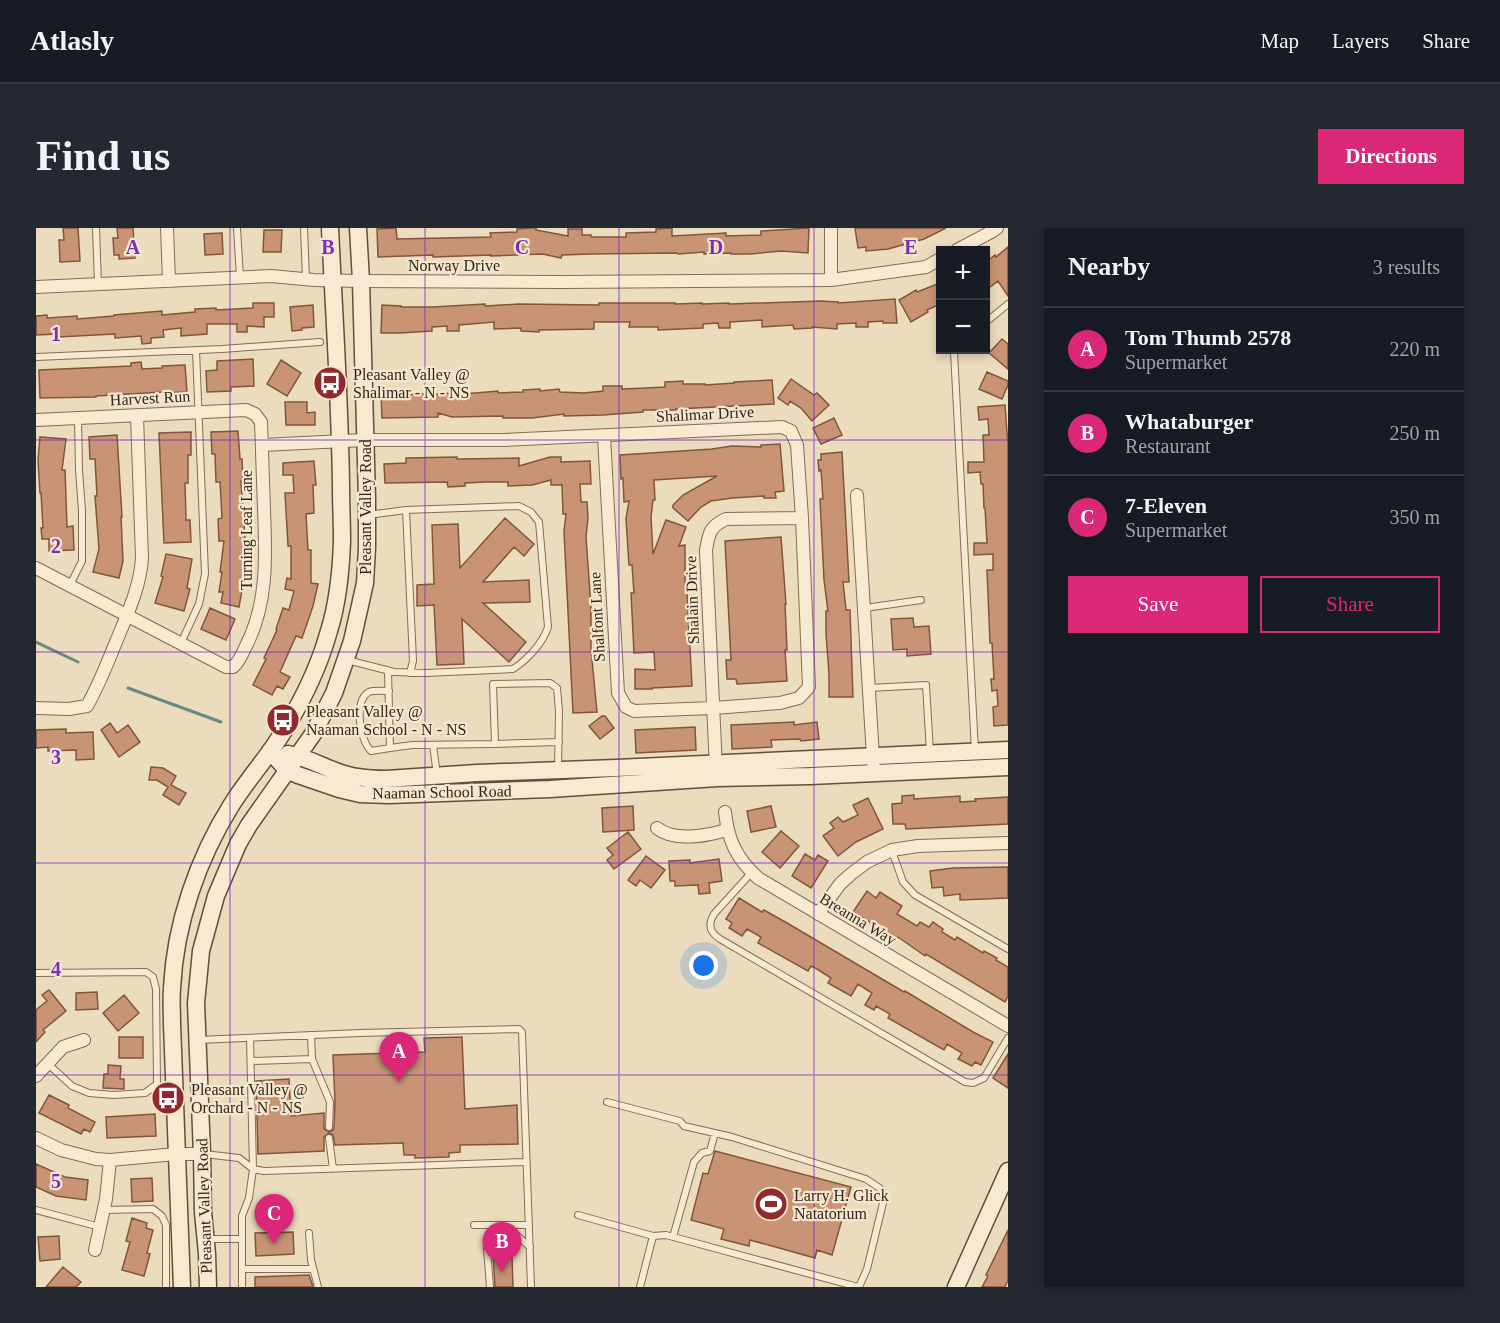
<!DOCTYPE html>
<meta charset="utf-8">
<style>
:root{--surface:#171b24;--page:#242831;--text:#f1f3f6;--muted:#9ea1a6;--line:#363941;--accent:#db2777}
body{margin:0;font-family:"Times New Roman",serif;background:var(--page);color:var(--text)}
.controls{position:absolute;right:18px;top:18px;display:grid;overflow:hidden;border-radius:0px;box-shadow:0 3px 9px #0003}
.controls button{width:54px;height:54px;display:grid;place-items:center;padding:0;border:0;border-bottom:2px solid var(--line);background:var(--surface);color:var(--text);font:30px sans-serif}
.you{position:absolute;left:668px;top:738px;width:21px;height:21px;margin:-15px;border:4px solid #fff;border-radius:50%;background:#1a73e8;box-shadow:0 0 0 9px #1a73e833}
.badge{display:grid;place-items:center;width:39px;height:39px;border-radius:50%;background:var(--accent);color:#fff;font-size:20px;font-weight:700}
.pin{position:absolute;translate:-50% -50px;filter:drop-shadow(0 2px 3px #0008)}
.pin::after{content:'';position:absolute;top:32px;width:21px;height:18px;background:inherit;clip-path:polygon(0 0,100% 0,50% 100%)}
.list{margin:0;padding:0;list-style:none}
h2{display:flex;justify-content:space-between;align-items:center;height:78px;margin:0;padding:0 24px;font-size:26px}
h2 small{font-size:20px;font-weight:400;color:var(--muted)}
.list li{display:grid;grid-template-columns:39px 1fr auto;gap:18px;align-items:center;box-sizing:border-box;height:84px;padding:0 24px;border-top:2px solid var(--line)}
.list b{display:block;font-size:22px;white-space:nowrap}
.list p{margin:0;font-size:20px;white-space:nowrap;color:var(--muted)}
.list em{font-size:20px;font-style:normal;color:var(--muted)}
.actions{display:flex;gap:12px;padding:18px 24px}
.actions a{flex:1;padding:14px 0;border:2px solid var(--accent);border-radius:0px;text-align:center;font-size:21px;color:var(--accent)}
.actions .main{background:var(--accent);color:#fff}
.map{position:relative;flex:none;width:972px;height:1059px;overflow:hidden;border-radius:0px}
header{display:flex;align-items:center;gap:36px;box-sizing:border-box;height:84px;padding:0 30px;background:var(--surface);border-bottom:2px solid var(--line)}
header strong{font-size:28px}
nav{display:flex;gap:33px;margin-inline-start:auto;font-size:21px}
.intro{display:flex;align-items:center;justify-content:space-between;box-sizing:border-box;height:144px;padding:0 36px}
h1{margin:0;font-size:42px}
.button{padding:15px 27px;border-radius:0px;background:var(--accent);color:#fff;font-size:21px;font-weight:700}
main{display:flex;gap:36px;padding:0 36px}
aside{flex:1;background:var(--surface);border-radius:0px;box-shadow:0 3px 9px #0003}
.map>svg:first-child{display:block}
.lines{fill:none;stroke-linecap:round;stroke-linejoin:round}
.stream{stroke:#698a81;stroke-width:3}
.building{fill:#c99475;stroke:#81563e;stroke-width:1.5}
.lane-casing{stroke:#836d57;stroke-width:8}
.street-casing{stroke:#836d57;stroke-width:14}
.secondary-casing{stroke:#654e3b;stroke-width:19}
.lane{stroke:#f7ead0;stroke-width:6}
.street{stroke:#f7ead0;stroke-width:12}
.secondary{stroke:#f7ead0;stroke-width:16}
.grid{fill:none;stroke:#7b2cbf;stroke-width:1.5;stroke-opacity:0.55}
.labels{text-anchor:middle;dominant-baseline:central;stroke-width:4.5;stroke-linejoin:round;paint-order:stroke}
.street-label{font-size:16px;fill:#33261c;stroke:#f4e7cd}
.poi-label{font-size:16px;fill:#33261c;stroke:#f4e7cd;text-anchor:start}
.grid-label{font-size:20px;text-anchor:middle;font-weight:bold;fill:#7b2cbf;stroke:#f4e7cd;stroke-width:4.5;stroke-linejoin:round;paint-order:stroke}
</style>
<header>
<strong>Atlasly</strong>
<nav><a>Map</a><a>Layers</a><a>Share</a></nav>
</header>
<div class="intro"><h1>Find us</h1><a class="button">Directions</a></div>
<main>
<div class="map">
<svg width="972" height="1059" viewBox="0 0 972 1059">
<rect width="100%" height="100%" fill="#ecdcbe"/>
<g class="lines">
<path class="stream" d="M 0,414 L 42,434
M 92,460 L 185,494"/>
</g>
<path class="building" d="M 27,0 L 42,0 L 44,33 L 24,34 L 23,12 L 28,12 Z
M 81,0 L 97,0 L 99,30 L 83,31 L 83,27 L 78,27 L 77,10 L 82,10 Z
M 360,0 L 361,11 L 455,9 L 454,5 L 481,4 L 481,1 L 495,0 L 500,0 L 500,2 L 532,8 L 532,1 L 546,1 L 546,7 L 555,7 L 555,9 L 590,9 L 590,5 L 620,4 L 620,1 L 636,0 L 636,8 L 690,5 L 690,8 L 725,7 L 725,3 L 773,0 L 772,25 L 745,23 L 714,26 L 695,26 L 695,25 L 668,26 L 668,24 L 642,26 L 641,25 L 555,26 L 526,27 L 525,30 L 507,26 L 455,28 L 455,27 L 397,29 L 397,27 L 342,29 L 341,1 Z
M 819,0 L 910,0 L 888,11 L 852,21 L 830,23 L 830,19 L 822,20 Z
M 228,2 L 246,2 L 245,24 L 227,24 Z
M 186,5 L 187,26 L 169,27 L 168,6 Z
M 972,19 L 972,68 L 962,53 L 950,62 L 950,34 L 959,27 L 960,29 Z
M 904,55 L 904,76 L 891,82 L 892,84 L 875,94 L 863,72 L 880,62 L 881,64 Z
M 859,71 L 861,95 L 847,95 L 847,93 L 832,94 L 832,99 L 820,99 L 820,95 L 801,96 L 801,101 L 776,99 L 776,100 L 758,101 L 757,97 L 726,99 L 726,92 L 694,94 L 694,100 L 683,100 L 682,95 L 667,96 L 667,100 L 622,102 L 622,99 L 593,99 L 594,94 L 558,94 L 558,101 L 503,102 L 503,104 L 485,103 L 485,100 L 458,101 L 458,94 L 423,97 L 423,103 L 411,103 L 411,98 L 396,99 L 396,103 L 364,105 L 345,105 L 346,77 L 365,78 L 365,79 L 396,79 L 449,76 L 449,78 L 483,76 L 563,77 L 563,75 L 639,75 L 639,76 L 666,75 L 666,76 L 693,75 L 693,76 L 785,73 L 802,74 L 802,75 Z
M 217,75 L 238,75 L 238,89 L 228,89 L 228,99 L 211,98 L 211,104 L 201,104 L 201,96 L 171,96 L 171,106 L 145,108 L 145,100 L 127,102 L 128,109 L 115,110 L 115,115 L 106,116 L 105,108 L 79,110 L 79,106 L 22,109 L 22,106 L 0,107 L 0,88 L 11,87 L 11,90 L 41,88 L 41,91 L 78,88 L 78,87 L 126,83 L 126,87 L 159,84 L 159,81 L 180,80 L 180,82 L 217,80 Z
M 277,77 L 278,99 L 266,100 L 266,102 L 256,103 L 254,79 Z
M 966,111 L 972,116 L 972,141 L 953,125 Z
M 217,131 L 218,158 L 195,159 L 195,163 L 171,164 L 170,143 L 181,142 L 181,133 Z
M 245,132 L 265,145 L 251,168 L 231,156 Z
M 105,134 L 106,141 L 126,140 L 126,138 L 149,137 L 151,164 L 127,165 L 127,164 L 60,168 L 60,169 L 4,170 L 3,142 L 95,138 L 95,135 Z
M 951,144 L 972,153 L 972,157 L 966,171 L 943,161 Z
M 755,151 L 778,167 L 781,165 L 793,177 L 776,193 L 765,180 L 754,173 L 752,177 L 742,170 Z
M 736,152 L 738,176 L 640,181 L 640,182 L 607,182 L 607,184 L 567,187 L 528,188 L 528,186 L 496,190 L 467,190 L 467,188 L 416,189 L 402,185 L 402,189 L 346,190 L 345,166 L 410,166 L 411,165 L 428,170 L 428,166 L 462,163 L 462,165 L 487,164 L 487,162 L 504,161 L 504,163 L 523,161 L 524,164 L 548,165 L 567,163 L 567,158 L 586,158 L 586,161 L 610,160 L 629,159 L 629,154 L 647,153 L 647,156 L 669,156 L 669,157 L 698,155 L 698,154 Z
M 249,174 L 271,174 L 271,185 L 279,184 L 279,197 L 250,197 Z
M 969,177 L 972,217 L 972,497 L 958,498 L 957,479 L 962,478 L 961,462 L 956,463 L 955,451 L 958,451 L 956,415 L 954,415 L 951,342 L 957,342 L 957,326 L 938,327 L 938,315 L 951,315 L 949,280 L 948,280 L 947,256 L 945,256 L 944,244 L 932,245 L 932,234 L 948,234 L 947,207 L 953,207 L 952,191 L 943,192 L 942,179 Z
M 798,190 L 806,207 L 785,216 L 777,200 Z
M 202,203 L 204,231 L 206,231 L 207,253 L 205,253 L 210,326 L 207,357 L 203,379 L 185,375 L 187,364 L 183,364 L 186,344 L 184,344 L 188,313 L 183,313 L 182,291 L 186,290 L 184,254 L 180,254 L 179,226 L 176,226 L 175,204 Z
M 155,204 L 155,227 L 152,227 L 152,255 L 149,255 L 150,292 L 154,292 L 155,314 L 128,315 L 123,205 Z
M 81,207 L 86,289 L 85,289 L 87,333 L 83,350 L 57,344 L 63,321 L 59,268 L 61,268 L 59,231 L 54,231 L 53,209 Z
M 4,209 L 30,211 L 26,242 L 29,242 L 31,299 L 37,298 L 38,322 L 13,323 L 13,311 L 6,311 L 5,300 L 7,300 L 5,265 L 4,265 L 2,232 Z
M 744,216 L 748,263 L 739,264 L 740,270 L 728,270 L 728,268 L 696,270 L 675,273 L 665,279 L 652,293 L 637,280 L 637,277 L 647,267 L 681,248 L 618,252 L 619,272 L 617,272 L 615,289 L 617,326 L 630,292 L 650,299 L 643,318 L 649,317 L 649,363 L 651,363 L 656,458 L 616,460 L 616,461 L 599,461 L 599,441 L 619,442 L 618,424 L 598,425 L 595,365 L 598,365 L 596,337 L 593,337 L 590,291 L 593,273 L 588,274 L 587,250 L 585,251 L 584,227 L 676,221 L 696,218 L 725,219 L 725,217 Z
M 806,224 L 813,354 L 807,354 L 810,382 L 814,382 L 817,469 L 793,469 L 793,446 L 790,406 L 790,383 L 792,383 L 788,352 L 784,271 L 787,271 L 785,242 L 783,243 L 782,232 L 785,232 L 785,226 Z
M 421,229 L 421,231 L 483,230 L 483,238 L 514,229 L 525,229 L 525,234 L 554,233 L 555,256 L 544,256 L 545,274 L 551,274 L 552,290 L 550,309 L 555,380 L 555,421 L 561,484 L 537,485 L 528,303 L 530,286 L 527,286 L 526,257 L 515,257 L 515,252 L 496,257 L 472,258 L 472,254 L 449,254 L 429,255 L 429,258 L 412,259 L 411,254 L 349,255 L 348,236 L 370,235 L 370,230 Z
M 278,233 L 280,257 L 277,257 L 278,285 L 270,286 L 272,322 L 275,322 L 275,355 L 282,356 L 277,378 L 266,410 L 260,408 L 244,444 L 254,449 L 247,461 L 241,458 L 236,467 L 217,457 L 230,431 L 228,430 L 241,402 L 240,401 L 247,380 L 253,382 L 258,363 L 249,361 L 251,350 L 255,351 L 255,318 L 252,318 L 249,265 L 258,265 L 257,247 L 247,247 L 247,235 Z
M 469,290 L 498,316 L 488,328 L 478,319 L 447,354 L 493,352 L 494,374 L 447,375 L 490,414 L 473,434 L 426,391 L 428,436 L 401,437 L 398,377 L 381,378 L 381,357 L 398,356 L 396,297 L 422,296 L 424,340 Z
M 745,309 L 750,376 L 749,376 L 751,422 L 749,422 L 751,453 L 701,456 L 700,451 L 691,451 L 690,432 L 695,432 L 689,313 Z
M 130,326 L 156,331 L 151,360 L 154,361 L 148,383 L 119,375 L 127,349 L 125,348 Z
M 174,380 L 199,391 L 190,412 L 165,401 Z
M 877,390 L 878,399 L 893,398 L 895,426 L 871,428 L 871,421 L 857,422 L 855,391 Z
M 566,488 L 569,488 L 578,500 L 564,511 L 553,498 Z
M 758,494 L 758,497 L 781,494 L 783,511 L 765,513 L 764,511 L 735,512 L 736,519 L 696,521 L 695,497 Z
M 74,495 L 81,505 L 92,497 L 104,514 L 83,529 L 65,502 Z
M 659,499 L 660,522 L 600,525 L 599,502 Z
M 30,501 L 30,505 L 57,504 L 58,531 L 40,532 L 40,522 L 12,523 L 12,519 L 0,520 L 0,502 Z
M 115,539 L 127,540 L 140,548 L 135,557 L 150,565 L 143,577 L 127,567 L 132,559 L 121,552 L 113,552 Z
M 878,567 L 878,571 L 924,568 L 924,574 L 940,573 L 939,571 L 972,569 L 972,596 L 870,601 L 869,596 L 857,596 L 856,576 L 866,575 L 866,568 Z
M 832,570 L 847,601 L 820,614 L 802,628 L 787,608 L 798,600 L 794,595 L 802,589 L 807,594 L 822,587 L 817,577 Z
M 597,578 L 598,602 L 567,604 L 566,580 Z
M 735,578 L 740,599 L 715,604 L 711,583 Z
M 745,603 L 763,618 L 744,640 L 726,624 Z
M 592,604 L 605,621 L 578,641 L 571,632 L 577,627 L 571,620 Z
M 769,626 L 779,632 L 782,627 L 792,633 L 775,660 L 756,648 Z
M 610,628 L 629,642 L 615,660 L 604,652 L 600,658 L 592,652 Z
M 683,631 L 686,653 L 673,655 L 674,665 L 663,666 L 662,657 L 639,658 L 639,653 L 634,653 L 633,633 L 654,632 L 654,635 Z
M 972,639 L 972,670 L 924,672 L 924,666 L 908,668 L 907,659 L 896,660 L 894,643 L 917,640 Z
M 831,663 L 840,670 L 844,664 L 866,678 L 861,686 L 881,698 L 884,694 L 893,699 L 897,694 L 907,701 L 906,704 L 919,712 L 921,709 L 947,725 L 948,723 L 961,730 L 960,732 L 972,739 L 972,768 L 969,774 L 890,726 L 889,728 L 862,709 L 861,711 L 817,684 Z
M 703,670 L 726,684 L 728,682 L 751,695 L 868,764 L 869,763 L 937,804 L 957,814 L 945,837 L 939,834 L 936,838 L 922,831 L 926,825 L 911,816 L 908,822 L 852,790 L 854,786 L 840,778 L 838,782 L 829,777 L 836,765 L 822,756 L 815,768 L 792,755 L 795,750 L 781,741 L 775,738 L 772,743 L 722,715 L 725,709 L 711,701 L 706,708 L 693,700 L 696,695 L 690,691 Z
M 13,762 L 30,783 L 7,802 L 9,804 L 0,814 L 0,782 L 11,773 L 6,767 Z
M 61,764 L 62,781 L 40,782 L 40,765 Z
M 88,767 L 103,785 L 82,803 L 67,785 Z
M 83,809 L 107,809 L 107,830 L 83,830 Z
M 426,809 L 429,881 L 481,877 L 482,916 L 424,917 L 424,924 L 413,925 L 413,929 L 379,930 L 379,927 L 368,927 L 367,915 L 299,917 L 297,907 L 293,905 L 288,909 L 288,923 L 222,926 L 220,853 L 253,851 L 255,888 L 288,885 L 288,901 L 293,904 L 297,902 L 298,899 L 299,874 L 297,827 L 389,824 L 388,810 Z
M 972,826 L 972,860 L 957,850 Z
M 72,837 L 85,838 L 84,851 L 88,851 L 88,861 L 67,860 L 68,846 L 72,846 Z
M 13,867 L 33,877 L 32,880 L 59,894 L 54,904 L 48,901 L 45,906 L 3,885 Z
M 119,886 L 120,908 L 71,910 L 70,889 Z
M 679,923 L 815,959 L 796,1027 L 781,1022 L 779,1030 L 714,1012 L 713,1018 L 685,1011 L 688,1001 L 655,992 L 667,945 L 672,946 Z
M 0,936 L 29,949 L 52,952 L 50,972 L 20,968 L 0,959 Z
M 116,950 L 117,973 L 96,974 L 95,951 Z
M 96,990 L 111,995 L 110,1000 L 117,1002 L 111,1025 L 114,1026 L 108,1048 L 86,1042 L 94,1014 L 90,1013 Z
M 972,1002 L 972,1052 L 969,1059 L 946,1059 L 952,1048 L 950,1047 Z
M 257,1004 L 258,1026 L 220,1028 L 219,1005 Z
M 23,1008 L 24,1031 L 4,1033 L 2,1009 Z
M 457,1024 L 465,1024 L 465,1030 L 476,1029 L 477,1059 L 459,1059 Z
M 27,1039 L 45,1054 L 40,1059 L 10,1059 Z
M 273,1047 L 277,1059 L 219,1059 L 219,1049 Z"/>
<g class="lines">
<defs>
<path id="lane" d="M 60,0 L 62,56
M 201,0 L 204,49
M 268,0 L 270,51
M 950,94 L 972,76
M 920,122 L 918,124 L 939,523
M 0,129 L 186,121 L 284,114
M 370,282 L 377,433 L 374,445
M 34,357 L 46,333 L 46,283 L 43,242 L 42,190
M 829,380 L 885,372
M 145,415 L 163,376 L 169,346 L 160,122
M 311,432 L 358,444 L 390,445 L 477,441 C 491,432 507,415 512,399 L 503,294 L 495,284 L 483,278 L 370,282 L 332,287
M 352,443 L 354,520 L 376,517 L 459,516 L 457,456 L 514,455 L 521,460 L 523,483 L 522,542
M 833,460 L 890,457 L 894,525
M 353,463 C 348,463 338,462 333,464 C 317,472 324,513 335,523 L 354,520
M 459,516 L 523,514
M 397,517 L 401,547
M 856,623 L 867,654 L 879,667 L 972,721
M 716,644 L 678,686 C 672,696 673,704 684,711 L 929,854 L 937,855 L 948,850 L 972,810
M 0,745 L 110,744 L 117,749 L 120,761 L 121,856 L 109,865 L 78,867 L 53,865 L 36,858 L 12,836
M 162,812 L 324,805 L 483,801 L 486,804 L 495,1059
M 276,831 L 294,874 L 293,899
M 215,833 L 276,831 L 275,807
M 571,874 L 644,893 L 648,898 L 696,909 L 830,951 L 845,961 L 848,971 L 831,1041 L 823,1059
M 293,910 L 297,941
M 168,926 L 203,930 L 217,941 L 228,943 L 490,934
M 0,982 L 64,999
M 68,982 L 117,981 L 126,988 L 130,997 L 130,1059
M 542,987 L 617,1008
M 438,997 L 493,997
M 273,1005 L 275,1032 L 282,1059
M 637,1009 L 658,934 L 666,925 L 674,923 L 679,905
M 171,1011 L 206,1011 L 206,1059
M 206,1011 L 206,988 L 213,970 L 217,941 L 214,810
M 206,1041 L 277,1041
M 454,1059 L 451,1021 L 454,1011 L 463,1006 L 478,1005 L 494,1019
M 604,1059 L 617,1008 L 630,1007 L 822,1059"/>
<path id="street" d="M 131,0 L 133,53
M 921,22 L 957,3 L 961,0
M 795,52 L 795,0
M 0,59 L 235,48 L 278,52 L 325,53 L 526,54 L 795,52 L 890,39 L 904,31
M 0,192 L 210,182 L 219,186 L 225,194 C 226,223 227,252 228,281 C 230,329 232,377 209,420 C 206,427 203,434 197,439 L 190,439 L 0,340
M 226,217 L 329,212 L 469,212 L 746,199 L 755,203 L 761,217 L 766,290 L 773,459 L 763,470 L 744,475 L 677,480 L 598,483 L 590,479 L 582,465 L 568,208
M 821,267 L 838,545
M 0,480 L 33,481 L 51,478 C 63,457 71,436 80,414 C 91,387 104,360 106,330 L 101,188
M 680,541 L 670,322 C 673,306 673,299 690,291 L 766,290
M 689,584 C 692,613 701,631 722,650 L 972,798
M 621,600 C 638,614 671,608 690,602
M 782,686 L 804,656 L 815,646 L 831,634 L 856,622 L 882,618 L 972,615
M 0,848 L 27,819 L 48,812
M 0,910 L 25,922 L 60,931 L 74,932 L 140,926 L 166,926
M 59,1022 L 70,971 L 74,932"/>
<path id="secondary" d="M 234,523 L 251,542 L 262,547 L 303,561 L 324,566 L 353,567 L 514,561 L 681,550 L 774,548 L 972,539
M 252,526 C 269,529 286,538 302,544 C 317,550 335,551 350,551 L 441,545 L 580,540 L 972,522
M 146,1059 L 136,796 C 136,784 135,772 136,760 C 139,696 162,630 196,576 C 208,557 223,539 236,521 C 261,484 281,446 293,403 C 302,374 305,343 306,313 C 306,295 305,277 305,259 C 304,172 298,86 294,0
M 172,1059 L 171,1026 L 167,984 L 166,926 L 160,775 L 165,723 L 180,668 L 202,616 L 213,597 L 277,506 L 298,465 L 316,413 L 329,355 L 331,320 L 331,271 L 325,53 L 322,0
M 920,1059 L 972,943"/>
</defs>
<use href="#lane" class="lane-casing"/>
<use href="#street" class="street-casing"/>
<use href="#secondary" class="secondary-casing"/>
<use href="#lane" class="lane"/>
<use href="#street" class="street"/>
<use href="#secondary" class="secondary"/>
</g>
<path class="grid" d="M 194,0 L 194,1059M 389,0 L 389,1059M 583,0 L 583,1059M 778,0 L 778,1059M 0,212 L 972,212M 0,424 L 972,424M 0,635 L 972,635M 0,847 L 972,847"/>
<defs>
<symbol id="bus-disc" viewBox="-11 -11 22 22"><circle r="9.5" fill="#902a2f" stroke="#f4e7cd"/><path d="M-5-6H5V4H4V6H2V4H-2V6H-4V4H-5ZM-3.5-4V0h7V-4ZM-3.5 1.2v1.5H-2V1.2ZM2 1.2v1.5H3.5V1.2Z" fill="#fff"/></symbol>
<symbol id="stadium-disc" viewBox="-11 -11 22 22"><circle r="9.5" fill="#902a2f" stroke="#f4e7cd"/><path d="M0-5a6.5 5 0 1 0 0 10a6.5 5 0 1 0 0-10ZM-3.5-1.8h7v3.6h-7Z" fill="#fff"/></symbol>
</defs>
<g fill-rule="evenodd">
<use href="#bus-disc" x="275" y="136" width="38" height="38"/>
<use href="#bus-disc" x="228" y="473" width="38" height="38"/>
<use href="#bus-disc" x="113" y="851" width="38" height="38"/>
<use href="#stadium-disc" x="716" y="957" width="38" height="38"/>
</g>
<g class="labels">
<g class="street-label">
<text x="418" y="37">Norway Drive</text>
<text transform="translate(114 170) rotate(-3)">Harvest Run</text>
<text transform="translate(669 186) rotate(-3)">Shalimar Drive</text>
<text transform="translate(329 279) rotate(-90)">Pleasant Valley Road</text>
<text transform="translate(210 302) rotate(-90)">Turning Leaf Lane</text>
<text transform="translate(656 372) rotate(-92)">Shalain Drive</text>
<text transform="translate(561 389) rotate(-93)">Shalfont Lane</text>
<text transform="translate(406 564) rotate(-1)">Naaman School Road</text>
<text transform="translate(822 691) rotate(31)">Breanna Way</text>
<text transform="translate(168 978) rotate(-92)">Pleasant Valley Road</text>
</g>
<g class="poi-label">
<text x="317" y="146">Pleasant Valley @<tspan x="317" dy="18">Shalimar - N - NS</tspan></text>
<text x="270" y="483">Pleasant Valley @<tspan x="270" dy="18">Naaman School - N - NS</tspan></text>
<text x="155" y="861">Pleasant Valley @<tspan x="155" dy="18">Orchard - N - NS</tspan></text>
<text x="758" y="967">Larry H. Glick<tspan x="758" dy="18">Natatorium</tspan></text>
</g>
</g>
<g class="grid-label">
<text x="97" y="26">A</text>
<text x="292" y="26">B</text>
<text x="486" y="26">C</text>
<text x="680" y="26">D</text>
<text x="875" y="26">E</text>
<text x="20" y="113">1</text>
<text x="20" y="325">2</text>
<text x="20" y="536">3</text>
<text x="20" y="748">4</text>
<text x="20" y="960">5</text>
</g>
</svg>
<div class="controls">
<button>+</button>
<button>−</button>
</div>
<div class="you"></div>
<div class="pin badge" style="left:363px;top:854px">A</div>
<div class="pin badge" style="left:466px;top:1044px">B</div>
<div class="pin badge" style="left:238px;top:1016px">C</div>
</div>
<aside>
<h2>Nearby<small>3 results</small></h2>
<ul class="list">
<li><span class="badge">A</span><div><b>Tom Thumb 2578</b><p>Supermarket</p></div><em>220 m</em></li>
<li><span class="badge">B</span><div><b>Whataburger</b><p>Restaurant</p></div><em>250 m</em></li>
<li><span class="badge">C</span><div><b>7-Eleven</b><p>Supermarket</p></div><em>350 m</em></li>
</ul>
<div class="actions"><a class="main">Save</a><a>Share</a></div>
</aside>
</main>
